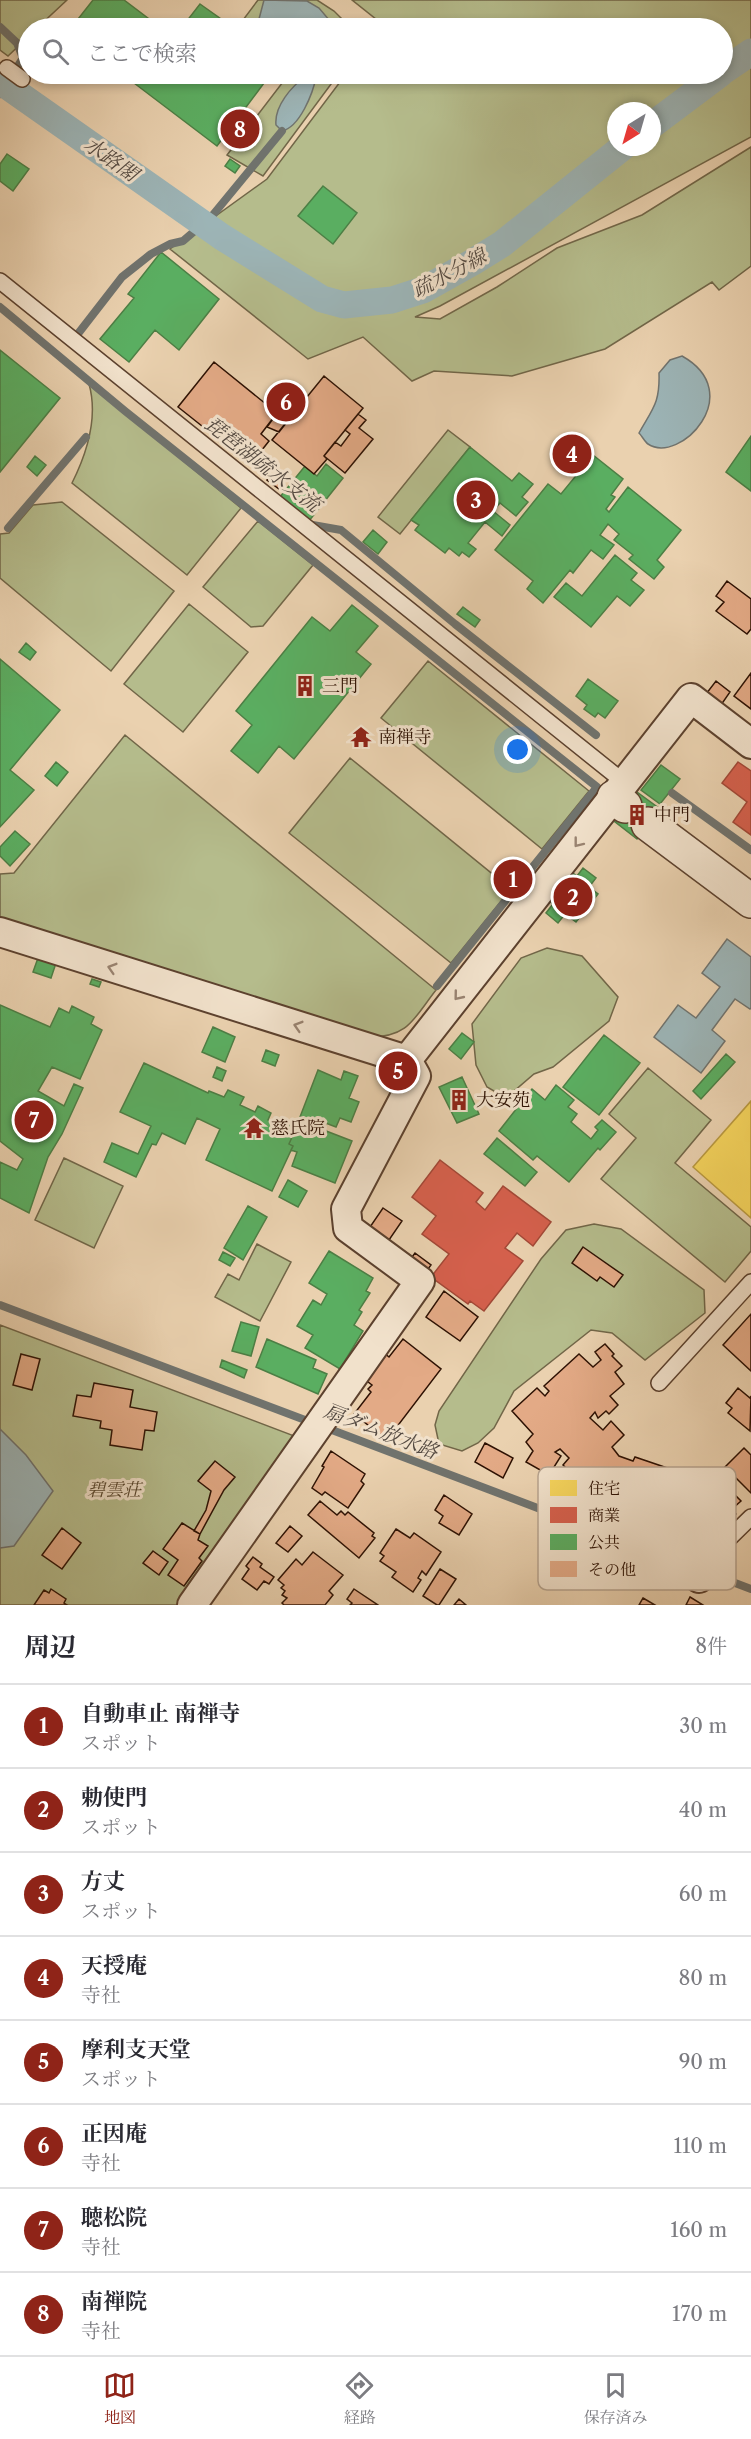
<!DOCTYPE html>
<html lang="ja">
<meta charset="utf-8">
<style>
:root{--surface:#fff;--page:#f2f2f3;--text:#2b2b33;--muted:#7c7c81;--line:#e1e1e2;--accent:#8f2418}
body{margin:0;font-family:"Libre Caslon Text","Noto Serif JP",serif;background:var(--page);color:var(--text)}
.compass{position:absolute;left:607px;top:102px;width:54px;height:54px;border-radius:50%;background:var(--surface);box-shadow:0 3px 9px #0003;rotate:217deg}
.you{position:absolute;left:518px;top:750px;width:21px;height:21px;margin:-15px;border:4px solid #fff;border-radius:50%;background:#1a73e8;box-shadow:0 0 0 9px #1a73e833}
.badge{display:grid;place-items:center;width:39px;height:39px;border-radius:50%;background:var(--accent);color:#fff;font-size:20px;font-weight:700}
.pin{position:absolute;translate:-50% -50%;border:3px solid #fff;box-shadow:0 2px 6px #0006}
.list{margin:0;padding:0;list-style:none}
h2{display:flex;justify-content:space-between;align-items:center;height:78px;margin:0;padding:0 24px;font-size:26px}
h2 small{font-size:20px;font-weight:400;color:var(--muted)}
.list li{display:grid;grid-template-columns:39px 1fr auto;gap:18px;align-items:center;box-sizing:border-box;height:84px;padding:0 24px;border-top:2px solid var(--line)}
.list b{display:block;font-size:22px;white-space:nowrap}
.list p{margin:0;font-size:20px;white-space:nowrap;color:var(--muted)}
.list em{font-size:20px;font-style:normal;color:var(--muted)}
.icon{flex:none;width:33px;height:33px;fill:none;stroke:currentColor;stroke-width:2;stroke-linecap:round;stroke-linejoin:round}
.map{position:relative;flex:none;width:751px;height:1605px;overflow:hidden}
.search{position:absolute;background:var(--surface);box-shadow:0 3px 9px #0003;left:18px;right:18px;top:18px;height:66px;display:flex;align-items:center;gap:15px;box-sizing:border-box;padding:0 21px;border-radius:33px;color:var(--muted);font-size:22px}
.sheet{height:750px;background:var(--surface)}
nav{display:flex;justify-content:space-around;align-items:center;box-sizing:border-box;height:84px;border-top:2px solid var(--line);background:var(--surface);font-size:16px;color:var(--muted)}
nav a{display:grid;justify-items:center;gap:3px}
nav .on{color:var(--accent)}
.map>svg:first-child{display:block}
.green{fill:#b5bc8c;stroke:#716648;stroke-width:1.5;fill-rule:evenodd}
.water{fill:#9cb4b6;stroke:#70736e;stroke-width:1.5}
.homes{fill:#f6d55c;stroke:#ba9a41;stroke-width:1.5}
.shops{fill:#d6604d;stroke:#a34837;stroke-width:1.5}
.public{fill:#5aae61;stroke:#4c7f45;stroke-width:1.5}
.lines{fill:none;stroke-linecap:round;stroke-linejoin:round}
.stream{stroke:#70736e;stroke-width:8}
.canal{stroke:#9cb4b6;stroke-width:27}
.building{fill:#e3aa86;stroke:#2d1103;stroke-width:1.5}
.service-casing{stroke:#5c412e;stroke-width:18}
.minor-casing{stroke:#5c412e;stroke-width:32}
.tertiary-casing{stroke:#5c412e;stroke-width:36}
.service{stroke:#f1e1cb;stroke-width:15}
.minor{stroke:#f1e1cb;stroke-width:28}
.tertiary{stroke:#f1e1cb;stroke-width:33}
.oneway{stroke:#998371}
.labels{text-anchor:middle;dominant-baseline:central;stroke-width:6;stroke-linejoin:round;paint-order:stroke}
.poi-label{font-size:18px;fill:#2d1103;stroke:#f1e1cb;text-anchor:start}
.park-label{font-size:18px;font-style:italic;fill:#56442c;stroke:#f1e1cb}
.water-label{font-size:20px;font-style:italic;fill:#544a42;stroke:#f1e1cb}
.key{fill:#f1e1cb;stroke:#b6a38f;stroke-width:1.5}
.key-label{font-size:16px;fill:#2d1103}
</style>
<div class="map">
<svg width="751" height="1605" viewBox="0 0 751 1605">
<rect width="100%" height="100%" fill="#ead1af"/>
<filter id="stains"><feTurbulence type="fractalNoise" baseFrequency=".00333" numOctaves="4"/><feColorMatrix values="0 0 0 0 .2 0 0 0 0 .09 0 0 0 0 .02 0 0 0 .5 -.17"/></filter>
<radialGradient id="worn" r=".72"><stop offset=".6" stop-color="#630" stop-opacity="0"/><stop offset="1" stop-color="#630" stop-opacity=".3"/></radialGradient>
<path class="green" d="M 0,0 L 67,0 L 37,28 L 28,28 L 28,37 L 8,56 L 0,50 Z
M 258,0 L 317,0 L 334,11 L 351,28 L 237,28 Z
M 352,0 L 751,0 L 751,137 L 440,306 L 415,317 L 440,319 L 497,287 L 557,248 L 642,215 L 751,147 L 751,266 L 719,290 L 712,282 L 605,349 L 512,376 L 434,371 L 412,381 L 363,337 L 308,359 L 170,249 L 267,179 L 346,74 L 722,74 L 722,28 L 379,28 L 382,24 ZM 616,111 L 652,111 L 652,147 L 616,147 Z
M 286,74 L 337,74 L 337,76 L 263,176 L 227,155 L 286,78 Z
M 89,384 L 241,508 L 187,575 L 72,483 C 87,453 98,416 89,384 Z
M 448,430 L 470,447 L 400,534 L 378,517 Z
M 62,502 L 174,591 L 111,671 L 0,578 L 0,534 L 9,533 L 33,505 Z
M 258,521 L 313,565 L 263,626 L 251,627 L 203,587 Z
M 189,604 L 248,652 L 183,732 L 124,684 Z
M 428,661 L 589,791 L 542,849 L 381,718 Z
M 125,735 L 436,990 C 414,1018 409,1037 370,1037 L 0,917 L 0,874 L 14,873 Z
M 350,758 L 511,889 L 451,963 L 289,833 Z
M 547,948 L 582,956 L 618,997 L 609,1021 L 553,1067 L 534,1074 L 506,1098 L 487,1087 L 476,1065 L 472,1024 L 521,958 Z
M 648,1068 L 711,1120 L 675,1163 L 751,1227 L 751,1251 L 725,1282 L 601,1179 L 636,1138 L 609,1114 Z
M 64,1158 L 123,1186 L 94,1248 L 35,1220 Z
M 594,1224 L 621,1229 L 704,1290 L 705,1313 L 645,1360 L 612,1333 L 591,1330 L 514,1391 L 494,1428 L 478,1443 L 462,1451 L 439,1444 L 435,1425 L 439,1411 L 541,1259 L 566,1230 Z
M 257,1244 L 291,1262 L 260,1321 L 215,1297 L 228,1274 L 239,1280 Z
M 0,1325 L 297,1437 L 183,1605 L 0,1605 Z"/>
<path class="water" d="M 264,0 L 307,1 L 319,8 L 336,28 L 315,28 L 311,21 L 306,19 L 300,20 L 296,28 L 261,28 L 259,19 Z
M 306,76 L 316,77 C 313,93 300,127 282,131 L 276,125 C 274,106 292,86 306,76 Z
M 682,356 C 748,393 680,465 648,444 C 645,442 642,436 639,433 C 653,408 660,403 659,373 L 670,360 Z
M 727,939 L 751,957 L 751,1008 L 750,1009 L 735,999 L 712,1030 L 725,1041 L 701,1073 L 654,1037 L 678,1005 L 696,1018 L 720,987 L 702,973 Z
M 0,1429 L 26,1455 L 53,1491 L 14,1546 L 0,1548 Z"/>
<path class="homes" d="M 751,1101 L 751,1218 L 693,1167 Z"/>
<path class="shops" d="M 738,762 L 751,771 L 751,835 L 733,822 L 747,802 L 722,783 Z
M 440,1160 L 483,1193 L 476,1202 L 485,1210 L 503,1186 L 551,1222 L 533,1246 L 517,1233 L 505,1248 L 523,1261 L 484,1311 L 470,1301 L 468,1304 L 431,1277 L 449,1254 L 422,1234 L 436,1216 L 412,1197 Z"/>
<path class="public" d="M 93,0 L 124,0 L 161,28 L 71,28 Z
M 200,4 L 221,19 L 214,28 L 194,28 L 186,22 Z
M 135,74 L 268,74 L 270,75 L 217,146 L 130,80 Z
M 7,154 L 29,169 L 13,191 L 0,181 L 0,164 Z
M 230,159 L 240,166 L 235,173 L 225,166 Z
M 323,186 L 357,213 L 333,244 L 298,216 Z
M 161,252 L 219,299 L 179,350 L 155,330 L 129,362 L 100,339 L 134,298 L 128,294 Z
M 0,350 L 60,398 L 0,472 Z
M 751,436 L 751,491 L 726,472 Z
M 470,447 L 512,481 L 519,473 L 533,484 L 522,497 L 528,502 L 516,516 L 500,503 L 493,511 L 510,525 L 502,536 L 485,522 L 468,543 L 476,549 L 469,557 L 462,552 L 459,556 L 449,548 L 445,553 L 415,530 L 419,525 L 411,520 Z
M 593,455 L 623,479 L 611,495 L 615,497 L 606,509 L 609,512 L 628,487 L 681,530 L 657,560 L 664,567 L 654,579 L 629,559 L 633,555 L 614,540 L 619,534 L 608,524 L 600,535 L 614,545 L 603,559 L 591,550 L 573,573 L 570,570 L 543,603 L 527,589 L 533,581 L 495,550 L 548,484 L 561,494 Z
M 35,456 L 46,465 L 37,476 L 27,467 Z
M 326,464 L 343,478 L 309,521 L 280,497 L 305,466 L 317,476 Z
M 373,530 L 387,542 L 378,554 L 363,542 Z
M 615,555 L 637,573 L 631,580 L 644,590 L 630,606 L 617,596 L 591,627 L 554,597 L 566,583 L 582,596 Z
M 352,605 L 378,626 L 356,652 L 371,664 L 294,759 L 279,746 L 258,773 L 231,751 L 252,725 L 236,711 L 312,617 L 330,631 Z
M 463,607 L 480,620 L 475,627 L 457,614 Z
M 26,643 L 36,652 L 30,660 L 19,652 Z
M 0,659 L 60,710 L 10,770 L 34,790 L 0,827 Z
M 588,679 L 618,701 L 605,718 L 598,713 L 595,717 L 584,709 L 587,705 L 576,696 Z
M 56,762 L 68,772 L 57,786 L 45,776 Z
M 661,765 L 680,779 L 660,804 L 641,790 Z
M 637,792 L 660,809 L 637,839 L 614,821 Z
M 15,831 L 30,844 L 10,866 L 0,856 L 0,847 Z
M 583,868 L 596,878 L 589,887 L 598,894 L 576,922 L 565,914 L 558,923 L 546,913 L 553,904 L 547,899 L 570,871 L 577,876 Z
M 38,958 L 56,963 L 51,978 L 33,972 Z
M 92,979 L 101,982 L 99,987 L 90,984 Z
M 0,1005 L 50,1027 L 59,1008 L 69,1013 L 72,1006 L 94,1017 L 91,1024 L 102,1030 L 80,1079 L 52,1067 L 38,1091 L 64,1106 L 74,1084 L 83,1088 L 62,1134 L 48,1157 L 29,1213 L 0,1198 L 0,1162 L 17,1170 L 23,1159 L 0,1141 Z
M 213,1027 L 235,1037 L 225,1062 L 202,1052 Z
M 462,1033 L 474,1042 L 461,1059 L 449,1049 Z
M 604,1035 L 640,1063 L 599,1115 L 563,1087 Z
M 266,1050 L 279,1055 L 275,1066 L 262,1061 Z
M 726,1054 L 735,1062 L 701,1099 L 693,1091 Z
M 144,1063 L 208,1093 L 209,1091 L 224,1097 L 228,1090 L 244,1097 L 240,1105 L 255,1112 L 258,1106 L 271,1113 L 268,1120 L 274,1123 L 275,1119 L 291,1126 L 288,1133 L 293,1135 L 289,1144 L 293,1146 L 272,1191 L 206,1160 L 220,1129 L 197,1118 L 185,1144 L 162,1133 L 156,1145 L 152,1144 L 136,1177 L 104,1162 L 112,1143 L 138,1154 L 151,1126 L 120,1112 Z
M 217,1067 L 226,1071 L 222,1081 L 213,1077 Z
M 318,1070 L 341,1080 L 344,1071 L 358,1076 L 349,1098 L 359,1102 L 351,1122 L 340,1118 L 336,1127 L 323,1122 L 321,1129 L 352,1141 L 335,1183 L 292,1166 L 297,1152 L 291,1150 L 293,1146 L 289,1144 L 293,1135 L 288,1133 L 291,1126 L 299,1130 L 304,1118 L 300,1117 Z
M 462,1077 L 479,1114 L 457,1123 L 439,1087 Z
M 556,1085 L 574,1100 L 568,1107 L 577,1114 L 571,1122 L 591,1139 L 598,1130 L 595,1127 L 602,1120 L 616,1132 L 600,1150 L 598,1148 L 569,1182 L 537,1156 L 533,1160 L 499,1131 L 532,1089 L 545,1100 Z
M 497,1138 L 537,1172 L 525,1186 L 484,1154 Z
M 288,1180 L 307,1191 L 298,1207 L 279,1197 Z
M 248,1206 L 267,1217 L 243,1260 L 224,1248 Z
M 329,1251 L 373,1278 L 366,1291 L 370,1293 L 359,1310 L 362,1312 L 354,1325 L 363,1331 L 340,1369 L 305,1348 L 313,1335 L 297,1326 L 313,1300 L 321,1305 L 327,1294 L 309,1283 Z
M 223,1252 L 235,1258 L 230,1266 L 219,1260 Z
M 241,1322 L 259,1327 L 251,1356 L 232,1351 Z
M 267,1339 L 316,1360 L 313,1368 L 327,1374 L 318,1394 L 256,1367 Z
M 222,1360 L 247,1370 L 244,1378 L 220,1367 Z"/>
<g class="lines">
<path class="stream" d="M 0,27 L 17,43 L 23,58 L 0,94
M 312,77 L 312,74
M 0,307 L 125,411 L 597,787 L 437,986
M 77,335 L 122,277 L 151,254 L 170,244 L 183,241 L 212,216 L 282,131
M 307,524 L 341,530 L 455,624 L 596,735
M 8,528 L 86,437
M 672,793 L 751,850
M 0,1305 L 313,1423
M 324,1427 L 751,1589"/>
<path class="canal" d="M 722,72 L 751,52
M 0,81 L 222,237 L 322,299 L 344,305 L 392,300 L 423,290 L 473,262 L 502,244 L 623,147
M 652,125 L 720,74"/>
</g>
<path class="building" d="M 214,362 L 277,413 L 261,434 L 269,441 L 254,460 L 245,453 L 241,457 L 178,407 Z
M 324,376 L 363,408 L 324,456 L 327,459 L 314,474 L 272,440 Z
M 358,414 L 366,420 L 359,428 L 373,439 L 345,473 L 324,456 L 335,442 L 341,446 L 350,434 L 345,430 Z
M 275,416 L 287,422 L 279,432 L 267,427 Z
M 271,474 L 284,483 L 279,489 L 267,480 Z
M 727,581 L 751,599 L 751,629 L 747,634 L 716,611 L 724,602 L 716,596 Z
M 751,673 L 751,709 L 734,696 Z
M 716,681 L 730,692 L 721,705 L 706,694 Z
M 383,1208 L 402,1221 L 389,1240 L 370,1227 Z
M 583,1247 L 623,1275 L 614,1287 L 600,1277 L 597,1281 L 572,1263 Z
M 415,1253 L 431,1265 L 425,1273 L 409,1261 Z
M 444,1291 L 478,1317 L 460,1341 L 426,1317 Z
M 751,1314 L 751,1371 L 723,1345 Z
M 403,1339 L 441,1369 L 396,1428 L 391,1424 L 382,1436 L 354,1414 L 371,1392 L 368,1389 L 372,1385 L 363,1378 L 383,1352 L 389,1357 Z
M 605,1344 L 614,1354 L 612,1356 L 622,1366 L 615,1372 L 624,1384 L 610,1396 L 618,1405 L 609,1414 L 606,1411 L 598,1418 L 595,1412 L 590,1418 L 603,1430 L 611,1421 L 624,1435 L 612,1447 L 619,1456 L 633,1461 L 635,1457 L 688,1475 L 674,1514 L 668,1512 L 664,1524 L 582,1494 L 584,1489 L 572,1480 L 575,1477 L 563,1465 L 569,1458 L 560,1449 L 555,1452 L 561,1456 L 549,1475 L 526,1462 L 533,1451 L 526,1442 L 533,1434 L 512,1411 L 537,1388 L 545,1396 L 549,1391 L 544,1386 L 579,1354 L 593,1367 L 601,1360 L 595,1352 Z
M 21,1354 L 40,1359 L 32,1390 L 13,1385 Z
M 94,1383 L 133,1390 L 130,1407 L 157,1412 L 154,1431 L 145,1430 L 142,1450 L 110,1445 L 112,1430 L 100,1428 L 101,1421 L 73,1416 L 77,1395 L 91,1397 Z
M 738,1388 L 750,1398 L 751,1396 L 750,1431 L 728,1413 L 732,1408 L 726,1403 Z
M 485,1443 L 513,1458 L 503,1478 L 475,1462 Z
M 744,1448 L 751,1455 L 751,1493 L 725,1467 Z
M 331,1451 L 365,1474 L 361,1481 L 364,1484 L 348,1508 L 325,1492 L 322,1495 L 312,1488 L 324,1467 L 322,1466 Z
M 215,1461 L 235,1477 L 224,1490 L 200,1534 L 194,1531 L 206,1510 L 211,1491 L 198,1481 Z
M 725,1485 L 741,1501 L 732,1509 L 736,1514 L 715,1535 L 708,1528 L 702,1534 L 684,1514 L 711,1488 L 716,1493 Z
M 444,1495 L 472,1514 L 459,1535 L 439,1523 L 443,1516 L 435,1510 Z
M 320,1501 L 337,1515 L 341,1511 L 345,1515 L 348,1512 L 374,1533 L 372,1536 L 375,1538 L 359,1558 L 308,1515 Z
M 182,1523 L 200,1534 L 198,1540 L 208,1546 L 199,1558 L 202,1561 L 184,1586 L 168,1575 L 178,1560 L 163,1549 Z
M 290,1526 L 302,1536 L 288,1552 L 276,1543 Z
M 62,1528 L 81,1543 L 62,1569 L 42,1555 Z
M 396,1529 L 410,1538 L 414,1533 L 441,1552 L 426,1575 L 422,1571 L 418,1578 L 421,1580 L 413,1592 L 392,1577 L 396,1572 L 380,1561 L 384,1556 L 380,1553 Z
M 153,1551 L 168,1562 L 159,1575 L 143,1563 Z
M 313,1552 L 343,1575 L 329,1591 L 333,1595 L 325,1605 L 284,1605 L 282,1603 L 287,1598 L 282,1595 L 285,1591 L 281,1588 L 284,1585 L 278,1580 L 296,1559 L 302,1565 Z
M 253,1557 L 262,1564 L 260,1567 L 274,1577 L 269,1584 L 264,1581 L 257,1590 L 242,1579 L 249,1569 L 246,1566 Z
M 440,1569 L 456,1579 L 439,1605 L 437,1605 L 423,1596 Z
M 51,1589 L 66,1599 L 64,1603 L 67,1605 L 34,1605 L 44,1590 L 49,1593 Z
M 354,1589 L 378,1605 L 350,1605 L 352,1603 L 347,1599 Z
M 690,1597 L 703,1605 L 686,1605 Z
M 643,1598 L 655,1605 L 639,1605 Z
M 459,1599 L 466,1605 L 454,1605 Z"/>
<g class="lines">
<defs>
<path id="service" d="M 7,68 L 22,79
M 0,281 L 625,783
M 659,1383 L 751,1282
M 705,1562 L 751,1517"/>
<path id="minor" d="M 0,932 L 407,1060 L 691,698 L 751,744
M 699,1578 L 705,1562
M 192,1605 L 420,1281 L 348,1228 L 346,1209 L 416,1076 L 407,1060"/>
<path id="tertiary" d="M 614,797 L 625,806
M 648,824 L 751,901"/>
</defs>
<use href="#service" class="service-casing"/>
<use href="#minor" class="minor-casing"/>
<use href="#tertiary" class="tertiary-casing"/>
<use href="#service" class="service"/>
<use href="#minor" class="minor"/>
<use href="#tertiary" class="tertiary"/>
</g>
<defs><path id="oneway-chevron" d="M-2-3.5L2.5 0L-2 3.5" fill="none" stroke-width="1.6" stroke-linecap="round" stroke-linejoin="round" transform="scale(1.5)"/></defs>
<g class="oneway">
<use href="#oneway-chevron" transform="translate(578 843) rotate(128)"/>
<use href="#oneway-chevron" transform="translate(112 968) rotate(-163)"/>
<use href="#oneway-chevron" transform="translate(458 996) rotate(129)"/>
<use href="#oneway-chevron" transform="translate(298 1026) rotate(-163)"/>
</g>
<defs>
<symbol id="building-bare" viewBox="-9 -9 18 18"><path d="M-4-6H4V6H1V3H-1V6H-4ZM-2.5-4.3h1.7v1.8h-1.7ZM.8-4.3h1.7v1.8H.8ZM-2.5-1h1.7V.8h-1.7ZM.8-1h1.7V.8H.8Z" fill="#8f2418" stroke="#f1e1cb" stroke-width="2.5" paint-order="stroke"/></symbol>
<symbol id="temple-bare" viewBox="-9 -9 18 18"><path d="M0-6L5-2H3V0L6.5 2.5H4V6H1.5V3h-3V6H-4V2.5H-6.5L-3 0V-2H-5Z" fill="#8f2418" stroke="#f1e1cb" stroke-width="2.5" paint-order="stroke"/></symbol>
</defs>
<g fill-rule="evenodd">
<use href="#building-bare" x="290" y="671" width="30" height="30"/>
<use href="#temple-bare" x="346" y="722" width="30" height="30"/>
<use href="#building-bare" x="622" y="800" width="30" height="30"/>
<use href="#building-bare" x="444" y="1085" width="30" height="30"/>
<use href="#temple-bare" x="239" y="1113" width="30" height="30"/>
</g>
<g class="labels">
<g class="poi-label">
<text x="322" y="686">三門</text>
<text x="378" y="737">南禅寺</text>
<text x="654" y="815">中門</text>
<text x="476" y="1100">大安苑</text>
<text x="271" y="1128">慈氏院</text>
</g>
<g class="park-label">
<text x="114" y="1490">碧雲荘</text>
</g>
<g class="water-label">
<text transform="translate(111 159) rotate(35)">水路閣</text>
<text transform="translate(449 273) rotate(-28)">疏水分線</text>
<text transform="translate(263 464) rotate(38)">琵琶湖疏水支流</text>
<text transform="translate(381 1431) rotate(21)">扇ダム放水路</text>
</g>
</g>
<rect x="538" y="1467" width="198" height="123" rx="9" class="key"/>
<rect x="550" y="1480" width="27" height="16" fill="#f6d55c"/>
<rect x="550" y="1507" width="27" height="16" fill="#d6604d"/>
<rect x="550" y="1534" width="27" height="16" fill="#5aae61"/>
<rect x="550" y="1561" width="27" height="16" fill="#e3aa86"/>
<g class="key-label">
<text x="588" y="1494">住宅</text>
<text x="588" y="1521">商業</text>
<text x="588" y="1548">公共</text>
<text x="588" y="1575">その他</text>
</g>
<rect width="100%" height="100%" filter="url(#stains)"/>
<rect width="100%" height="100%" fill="url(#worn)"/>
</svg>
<svg class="compass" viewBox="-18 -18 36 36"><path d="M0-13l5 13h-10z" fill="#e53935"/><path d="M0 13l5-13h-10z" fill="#7c7c81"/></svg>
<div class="you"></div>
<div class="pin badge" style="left:513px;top:879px">1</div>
<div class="pin badge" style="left:573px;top:897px">2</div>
<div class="pin badge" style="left:476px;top:500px">3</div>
<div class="pin badge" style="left:572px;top:454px">4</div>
<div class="pin badge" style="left:398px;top:1071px">5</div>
<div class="pin badge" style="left:286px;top:402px">6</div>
<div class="pin badge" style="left:34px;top:1120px">7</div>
<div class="pin badge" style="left:240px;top:129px">8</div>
<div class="search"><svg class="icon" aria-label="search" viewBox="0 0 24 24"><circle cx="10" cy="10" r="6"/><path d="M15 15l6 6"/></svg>ここで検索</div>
</div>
<section class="sheet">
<h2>周辺<small>8件</small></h2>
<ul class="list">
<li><span class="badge">1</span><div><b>自動車止 南禅寺</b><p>スポット</p></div><em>30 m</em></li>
<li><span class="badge">2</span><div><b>勅使門</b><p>スポット</p></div><em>40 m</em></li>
<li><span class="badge">3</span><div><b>方丈</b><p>スポット</p></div><em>60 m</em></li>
<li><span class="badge">4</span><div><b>天授庵</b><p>寺社</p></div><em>80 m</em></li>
<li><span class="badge">5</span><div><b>摩利支天堂</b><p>スポット</p></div><em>90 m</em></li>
<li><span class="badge">6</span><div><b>正因庵</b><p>寺社</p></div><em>110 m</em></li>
<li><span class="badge">7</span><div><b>聴松院</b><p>寺社</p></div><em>160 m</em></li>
<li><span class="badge">8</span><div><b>南禅院</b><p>寺社</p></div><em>170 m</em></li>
</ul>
</section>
<nav>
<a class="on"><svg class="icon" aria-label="map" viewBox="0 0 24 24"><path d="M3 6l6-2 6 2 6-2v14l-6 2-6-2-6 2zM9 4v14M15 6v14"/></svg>地図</a>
<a><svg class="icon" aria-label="directions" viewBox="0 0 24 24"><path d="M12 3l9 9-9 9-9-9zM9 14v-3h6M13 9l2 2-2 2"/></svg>経路</a>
<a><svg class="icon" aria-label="saved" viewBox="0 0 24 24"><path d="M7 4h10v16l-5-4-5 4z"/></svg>保存済み</a>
</nav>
